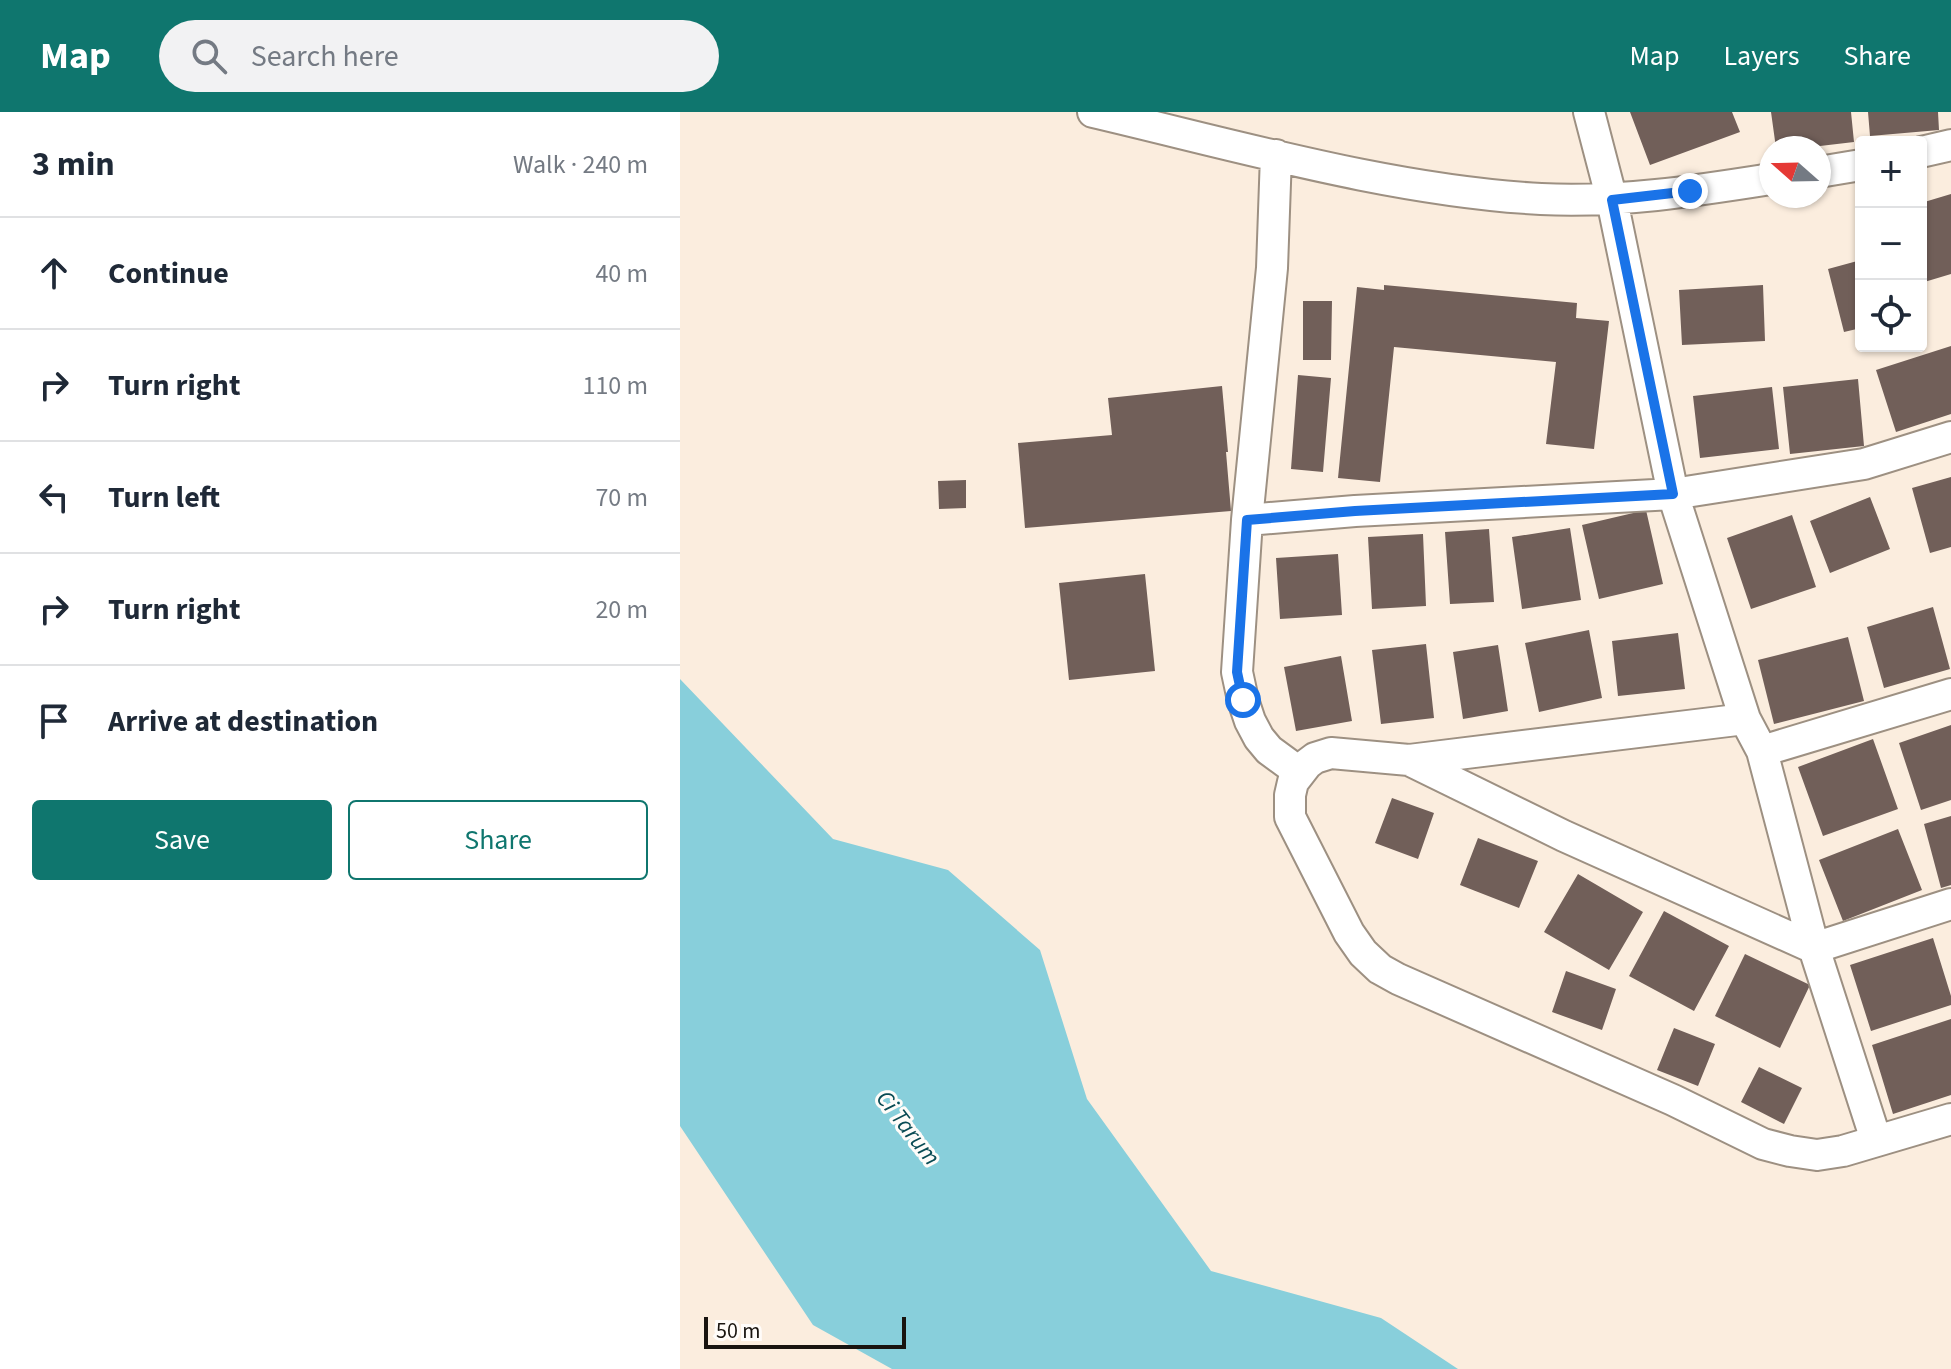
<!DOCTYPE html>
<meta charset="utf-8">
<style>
:root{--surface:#fff;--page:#f2f2f3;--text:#1f2937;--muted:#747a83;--line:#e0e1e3;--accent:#0f766e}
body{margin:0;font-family:"Source Sans 3",sans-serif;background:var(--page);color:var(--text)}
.controls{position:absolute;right:24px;top:24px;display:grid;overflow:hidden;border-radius:8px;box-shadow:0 2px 6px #0004}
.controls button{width:72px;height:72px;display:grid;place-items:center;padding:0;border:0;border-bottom:2px solid var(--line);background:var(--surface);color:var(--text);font:40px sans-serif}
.compass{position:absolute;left:1079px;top:24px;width:72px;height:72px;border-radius:50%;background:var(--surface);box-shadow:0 2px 6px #0004;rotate:290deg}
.scale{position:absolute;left:24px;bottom:20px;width:202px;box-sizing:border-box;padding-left:8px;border:4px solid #19140f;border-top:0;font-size:22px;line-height:28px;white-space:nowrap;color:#19140f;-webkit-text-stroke:6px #fffcf9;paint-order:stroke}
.stop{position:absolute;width:24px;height:24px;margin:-18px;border:6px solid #1a73e8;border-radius:50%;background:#fff}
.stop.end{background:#1a73e8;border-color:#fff;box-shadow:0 2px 8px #0008}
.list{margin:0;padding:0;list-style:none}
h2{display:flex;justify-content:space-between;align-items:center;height:104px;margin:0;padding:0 32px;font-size:34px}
h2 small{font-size:26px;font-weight:400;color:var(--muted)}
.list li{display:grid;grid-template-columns:52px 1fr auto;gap:24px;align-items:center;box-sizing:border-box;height:112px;padding:0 32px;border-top:2px solid var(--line)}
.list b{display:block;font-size:30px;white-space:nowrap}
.list em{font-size:26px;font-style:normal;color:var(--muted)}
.actions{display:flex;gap:16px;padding:24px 32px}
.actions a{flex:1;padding:18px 0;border:2px solid var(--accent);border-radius:8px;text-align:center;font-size:28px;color:var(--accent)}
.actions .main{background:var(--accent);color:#fff}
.icon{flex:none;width:44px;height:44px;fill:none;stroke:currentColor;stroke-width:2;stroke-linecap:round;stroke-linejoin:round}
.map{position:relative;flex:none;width:1271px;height:1257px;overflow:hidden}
header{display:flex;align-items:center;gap:48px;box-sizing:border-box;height:112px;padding:0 40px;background:var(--accent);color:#fff}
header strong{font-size:38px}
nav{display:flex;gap:44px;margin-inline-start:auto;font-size:28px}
.search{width:560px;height:72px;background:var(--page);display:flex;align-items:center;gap:20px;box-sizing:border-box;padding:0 28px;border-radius:44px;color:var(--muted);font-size:30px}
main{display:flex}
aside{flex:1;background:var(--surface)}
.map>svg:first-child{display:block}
.water{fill:#88cfdb}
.building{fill:#715f59}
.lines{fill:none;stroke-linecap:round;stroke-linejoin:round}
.street-casing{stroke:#9d9082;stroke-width:34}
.street{stroke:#fff;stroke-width:30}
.route{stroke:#1a73e8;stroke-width:10}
.labels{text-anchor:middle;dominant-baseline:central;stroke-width:6;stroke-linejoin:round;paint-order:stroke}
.water-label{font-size:24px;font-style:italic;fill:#094b54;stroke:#fffcf9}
</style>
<header>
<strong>Map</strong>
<div class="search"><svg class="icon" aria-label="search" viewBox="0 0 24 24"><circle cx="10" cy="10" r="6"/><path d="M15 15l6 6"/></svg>Search here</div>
<nav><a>Map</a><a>Layers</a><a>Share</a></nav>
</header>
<main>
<aside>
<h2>3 min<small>Walk · 240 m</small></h2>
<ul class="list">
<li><svg class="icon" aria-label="ahead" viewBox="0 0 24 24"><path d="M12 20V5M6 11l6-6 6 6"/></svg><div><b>Continue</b></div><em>40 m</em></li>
<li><svg class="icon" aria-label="right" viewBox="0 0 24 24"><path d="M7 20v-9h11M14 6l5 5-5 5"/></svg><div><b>Turn right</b></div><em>110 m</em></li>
<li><svg class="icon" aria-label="left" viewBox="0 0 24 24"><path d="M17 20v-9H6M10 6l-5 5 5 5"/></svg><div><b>Turn left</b></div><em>70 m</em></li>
<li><svg class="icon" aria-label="right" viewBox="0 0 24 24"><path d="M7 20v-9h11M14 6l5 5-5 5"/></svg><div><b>Turn right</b></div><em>20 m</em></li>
<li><svg class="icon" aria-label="arrive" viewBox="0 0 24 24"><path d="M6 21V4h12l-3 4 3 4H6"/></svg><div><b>Arrive at destination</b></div></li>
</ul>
<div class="actions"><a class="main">Save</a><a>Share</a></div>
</aside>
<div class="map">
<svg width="1271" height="1257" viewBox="0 0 1271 1257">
<rect width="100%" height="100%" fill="#fbedde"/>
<path class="water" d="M 0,567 L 153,727 L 268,758 L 360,838 L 407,987 L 531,1159 L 701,1206 L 778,1257 L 212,1257 L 133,1213 L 0,1014 Z"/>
<path class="building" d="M 950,0 L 1052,0 L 1060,20 L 970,53 Z
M 1091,0 L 1171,0 L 1174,30 L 1123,36 L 1096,36 Z
M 1188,0 L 1258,0 L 1259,18 L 1190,24 Z
M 1271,82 L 1271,162 L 1241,171 L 1241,91 Z
M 1181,148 L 1181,216 L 1164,220 L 1148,157 Z
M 704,173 L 897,191 L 896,206 L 929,209 L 914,337 L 866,332 L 876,250 L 714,235 L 700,370 L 658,366 L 677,175 L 704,178 Z
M 1083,173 L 1085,229 L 1002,233 L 999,178 Z
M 623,189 L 652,189 L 651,248 L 623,248 Z
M 1271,234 L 1271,302 L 1216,320 L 1196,258 Z
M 618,263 L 651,266 L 643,360 L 611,357 Z
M 1178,267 L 1184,334 L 1110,342 L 1103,275 Z
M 542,274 L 548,340 L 546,340 L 551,399 L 345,416 L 338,331 L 432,323 L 428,286 Z
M 1092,275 L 1099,337 L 1020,346 L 1013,284 Z
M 1271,365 L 1271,435 L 1250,441 L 1232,376 Z
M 286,368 L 286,396 L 259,397 L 258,369 Z
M 1190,385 L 1210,437 L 1150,461 L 1130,409 Z
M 966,398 L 983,472 L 919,487 L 902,413 Z
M 1112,403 L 1136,475 L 1071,497 L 1047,426 Z
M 890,416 L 901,488 L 842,497 L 832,425 Z
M 809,417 L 814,490 L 770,492 L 765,420 Z
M 743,422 L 746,494 L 692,497 L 688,425 Z
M 658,442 L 662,503 L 600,507 L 596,446 Z
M 465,462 L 475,559 L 389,568 L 379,471 Z
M 1253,495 L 1270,557 L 1204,576 L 1187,515 Z
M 909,518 L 922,586 L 859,600 L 845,531 Z
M 998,521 L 1005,577 L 938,584 L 932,529 Z
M 1168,525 L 1184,589 L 1094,612 L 1078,548 Z
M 746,532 L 754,606 L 701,612 L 692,538 Z
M 818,533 L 828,599 L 783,607 L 773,540 Z
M 661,544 L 672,609 L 616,619 L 604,555 Z
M 1271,613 L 1271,688 L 1241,698 L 1219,631 Z
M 1193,627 L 1218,697 L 1143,724 L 1118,655 Z
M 712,686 L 754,701 L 738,747 L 695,731 Z
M 1271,704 L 1271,773 L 1261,776 L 1244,712 Z
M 1218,717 L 1242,778 L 1163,809 L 1139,748 Z
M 798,726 L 858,749 L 839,796 L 780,773 Z
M 898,762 L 963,800 L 929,858 L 864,820 Z
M 984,799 L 1049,834 L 1014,899 L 949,864 Z
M 1253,826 L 1271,884 L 1271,893 L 1191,919 L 1170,853 Z
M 1065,842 L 1130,873 L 1100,936 L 1035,904 Z
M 886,859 L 936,877 L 922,918 L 872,900 Z
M 1271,907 L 1271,983 L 1213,1002 L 1192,933 Z
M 994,916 L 1035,932 L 1018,974 L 977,958 Z
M 1079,955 L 1122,976 L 1104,1012 L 1061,990 Z"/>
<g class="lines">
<defs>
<path id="street" d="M 413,0 C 558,34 713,79 861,87 C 938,91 1015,79 1091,67
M 909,0 L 932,88 L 993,382 L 1065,607 L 1082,639 L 1134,836 L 1196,1028
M 1241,40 L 1271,33
M 596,43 L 592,156 L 567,408 L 557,560 L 563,588 L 570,609 L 579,626 L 589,638 L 619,660
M 1139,60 L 1181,53
M 567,408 L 675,399 L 993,382 L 1184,352 L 1271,325
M 1082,639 L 1271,582
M 729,648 L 1065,607
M 1271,792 L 1134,836 L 884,724 L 729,648 L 651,641 L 635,646 L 627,652 L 613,670 L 610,683 L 610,705 L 669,821 L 683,841 L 700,857 L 718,867 L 993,988 L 1083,1032 L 1110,1039 L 1137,1043 L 1163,1039 L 1271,1007"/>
</defs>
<use href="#street" class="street-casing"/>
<use href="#street" class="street"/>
</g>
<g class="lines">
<path class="route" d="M 563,588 L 557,560 L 567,408 L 675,399 L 993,382 L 932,88 L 1010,79"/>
</g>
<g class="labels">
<g class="water-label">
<text transform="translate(228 1016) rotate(52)">Ci Tarum</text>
</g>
</g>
</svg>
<div class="controls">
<button>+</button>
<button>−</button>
<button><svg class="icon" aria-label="locate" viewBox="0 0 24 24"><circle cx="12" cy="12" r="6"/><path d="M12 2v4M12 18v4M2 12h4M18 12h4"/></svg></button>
</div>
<svg class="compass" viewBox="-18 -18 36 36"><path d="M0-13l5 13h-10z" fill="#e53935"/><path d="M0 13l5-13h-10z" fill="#747a83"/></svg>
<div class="scale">50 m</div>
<div class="stop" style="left:563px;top:588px"></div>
<div class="stop end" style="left:1010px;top:79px"></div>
</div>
</main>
